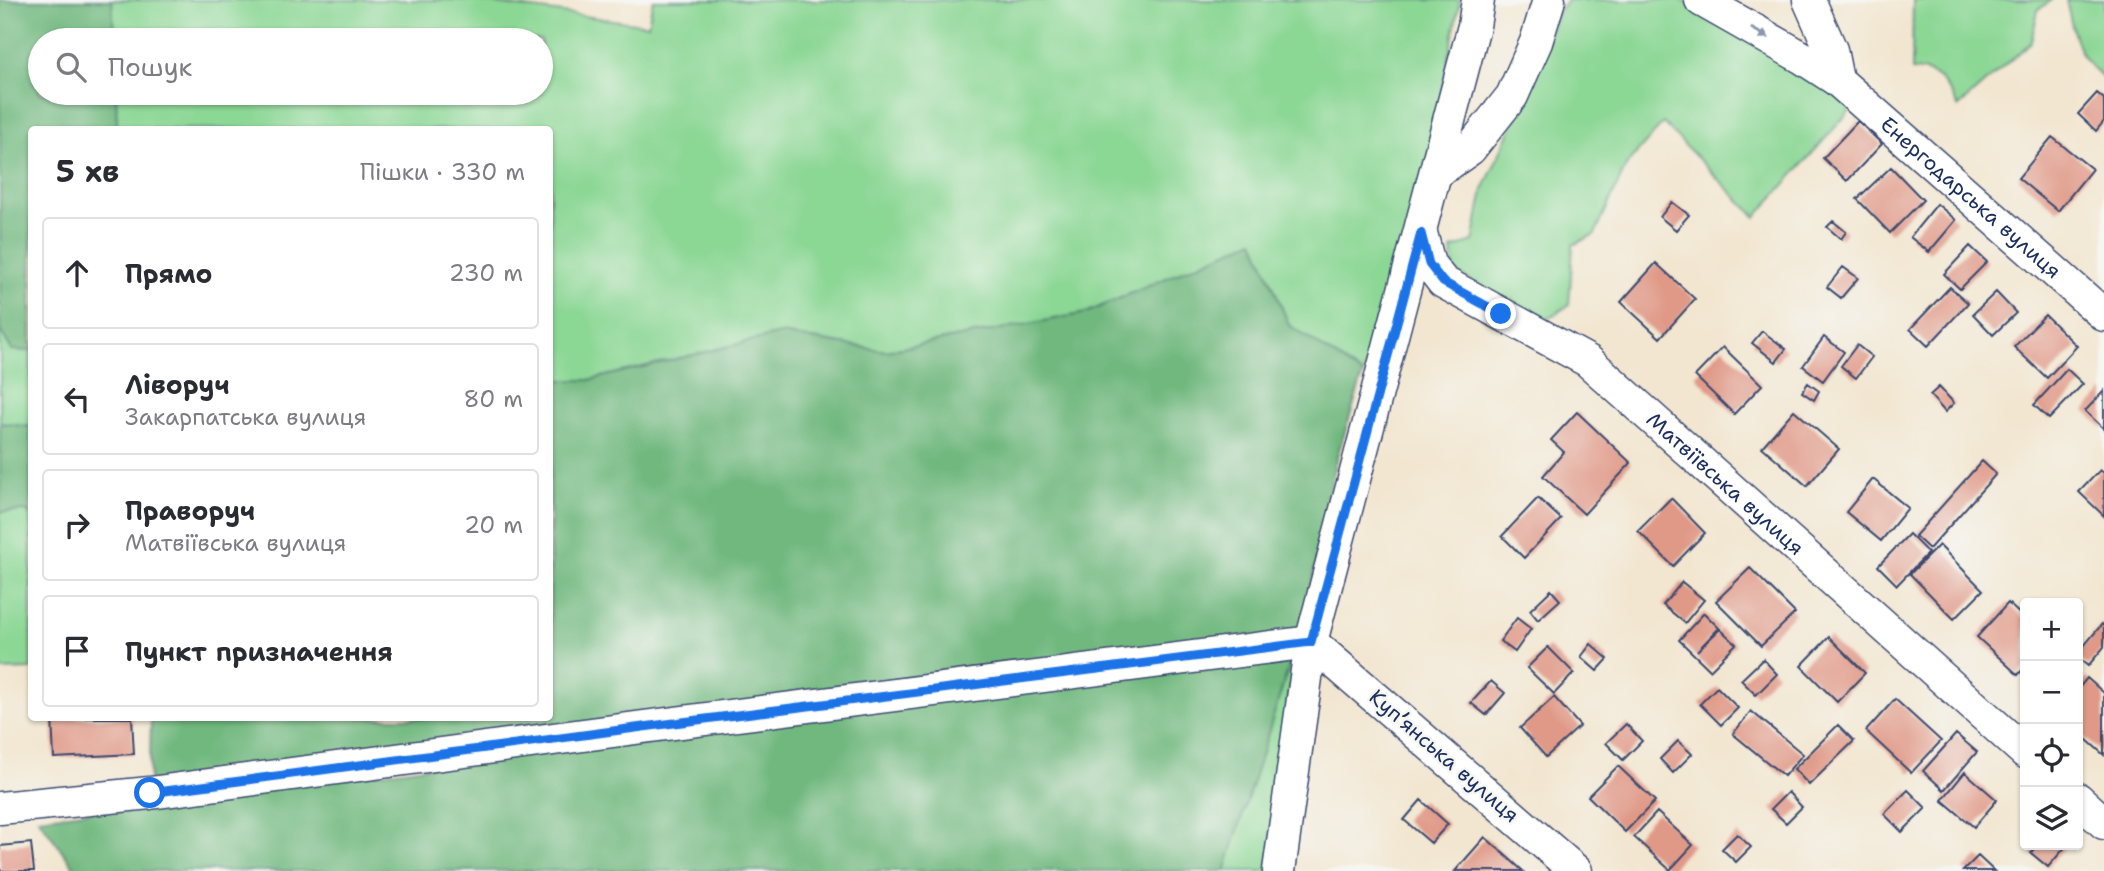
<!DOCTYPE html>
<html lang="uk">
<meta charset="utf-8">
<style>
:root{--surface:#fff;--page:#f2f2f3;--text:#2b2b33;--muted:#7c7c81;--line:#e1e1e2}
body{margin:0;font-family:"Shantell Sans",sans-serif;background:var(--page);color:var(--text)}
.controls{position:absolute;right:21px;bottom:21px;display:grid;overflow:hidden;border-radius:7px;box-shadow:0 2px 5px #0004}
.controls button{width:63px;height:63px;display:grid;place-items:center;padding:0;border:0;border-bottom:2px solid var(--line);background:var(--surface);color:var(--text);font:35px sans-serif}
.stop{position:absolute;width:21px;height:21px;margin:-16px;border:5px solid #1a73e8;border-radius:50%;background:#fff}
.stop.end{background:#1a73e8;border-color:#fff;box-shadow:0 2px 7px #0008}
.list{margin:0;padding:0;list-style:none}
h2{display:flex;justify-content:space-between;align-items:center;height:91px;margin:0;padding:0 28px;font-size:30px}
h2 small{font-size:23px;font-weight:400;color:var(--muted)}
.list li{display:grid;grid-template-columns:46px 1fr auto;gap:21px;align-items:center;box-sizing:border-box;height:112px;margin:0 14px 14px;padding:0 14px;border:2px solid var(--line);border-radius:7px}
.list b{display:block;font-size:26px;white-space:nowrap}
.list p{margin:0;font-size:23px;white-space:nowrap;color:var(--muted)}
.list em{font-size:23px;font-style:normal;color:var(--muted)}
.icon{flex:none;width:38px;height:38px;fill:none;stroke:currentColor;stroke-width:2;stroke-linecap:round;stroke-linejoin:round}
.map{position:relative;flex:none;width:2104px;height:871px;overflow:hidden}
.search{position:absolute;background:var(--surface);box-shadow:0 2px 5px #0004;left:28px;top:28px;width:525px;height:77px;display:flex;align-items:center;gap:18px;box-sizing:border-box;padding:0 24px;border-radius:38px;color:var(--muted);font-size:26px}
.panel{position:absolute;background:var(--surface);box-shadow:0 2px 5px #0004;left:28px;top:126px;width:525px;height:595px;border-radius:7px}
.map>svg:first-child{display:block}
.green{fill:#8bd794;stroke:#538379;stroke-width:2}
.forest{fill:#70b87e;stroke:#46746e;stroke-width:2}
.building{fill:#e09987}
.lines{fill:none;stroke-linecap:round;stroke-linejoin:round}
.street-casing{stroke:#3b4a6f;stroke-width:35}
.street{stroke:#fff;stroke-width:32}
.oneway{fill:#8d97ae}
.route{stroke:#1a73e8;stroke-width:9}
.labels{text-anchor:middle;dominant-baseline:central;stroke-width:5;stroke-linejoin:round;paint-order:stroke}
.street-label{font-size:21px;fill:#1b2f5e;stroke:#f6f6f2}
</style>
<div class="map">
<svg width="2104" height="871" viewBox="0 0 2104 871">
<rect width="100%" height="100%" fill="#f6f6f2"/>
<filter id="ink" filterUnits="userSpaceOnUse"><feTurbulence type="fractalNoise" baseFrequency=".0143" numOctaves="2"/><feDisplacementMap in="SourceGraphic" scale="14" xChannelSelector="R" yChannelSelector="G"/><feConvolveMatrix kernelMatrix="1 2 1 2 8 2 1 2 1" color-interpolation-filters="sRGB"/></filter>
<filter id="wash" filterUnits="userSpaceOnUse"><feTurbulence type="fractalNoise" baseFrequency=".00686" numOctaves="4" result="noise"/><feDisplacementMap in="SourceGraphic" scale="28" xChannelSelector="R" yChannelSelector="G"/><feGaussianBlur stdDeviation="1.57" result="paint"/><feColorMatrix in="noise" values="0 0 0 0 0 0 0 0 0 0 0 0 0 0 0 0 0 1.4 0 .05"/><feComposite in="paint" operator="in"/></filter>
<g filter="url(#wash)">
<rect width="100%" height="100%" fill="#f2e6d0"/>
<path class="green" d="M 112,0 L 469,0 L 648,25 L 653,0 L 1460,0 L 1422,192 L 1363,375 L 1289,325 L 1254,240 L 1086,313 L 886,351 L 780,334 L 589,380 L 550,380 L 550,130 L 117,129 L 116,93 L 541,93 L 541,40 L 114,40 Z
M 1568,0 L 1680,0 L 1699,9 L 1854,106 L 1756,217 L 1663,123 L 1627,164 L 1595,234 L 1573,245 L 1569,305 L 1544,321 L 1454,271 L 1452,249 L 1473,242 L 1483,190 L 1520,109 L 1559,10 Z
M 1913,0 L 2051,0 L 2038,10 L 2031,42 L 1958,107 C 1946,84 1940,71 1912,70 Z
M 2066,0 L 2104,0 L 2104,79 C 2075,54 2074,35 2066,0 Z
M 0,330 L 12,350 L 31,351 L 31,427 L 0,423 Z
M 27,511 L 31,517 L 31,669 L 0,670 L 0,512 Z
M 1293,653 L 1268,871 L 1225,871 Z"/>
<path class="forest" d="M 0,0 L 112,0 L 114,40 L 40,40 L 40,93 L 116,93 L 117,129 L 32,130 L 31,351 L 12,350 L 0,330 Z
M 1254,240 L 1289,325 L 1363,375 L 1335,463 L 1302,633 L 149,790 L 151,718 L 550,718 L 550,380 L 589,380 L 780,334 L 886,351 L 1086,313 Z
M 0,423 L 31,427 L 31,517 L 27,511 L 0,512 Z
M 1293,653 L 1225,871 L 77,871 L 38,818 Z"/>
<g id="blocks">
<path class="building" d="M 2097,93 L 2104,99 L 2104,121 L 2096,131 L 2078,114 Z
M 1858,121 L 1882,144 L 1847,181 L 1823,158 Z
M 2052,137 L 2092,169 L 2058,211 L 2018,178 Z
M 1891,167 L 1923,200 L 1890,233 L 1857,199 Z
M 1672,202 L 1689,215 L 1676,230 L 1660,217 Z
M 1937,204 L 1956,220 L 1929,252 L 1910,237 Z
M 1833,221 L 1846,232 L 1841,239 L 1827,227 Z
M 1970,246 L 1987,262 L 1960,289 L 1944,274 Z
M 1656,263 L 1695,299 L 1660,338 L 1621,302 Z
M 1843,267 L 1858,278 L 1841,298 L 1827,287 Z
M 1950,287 L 1968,303 L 1928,346 L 1910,329 Z
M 1996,292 L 2016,313 L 1993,335 L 1973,314 Z
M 2045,315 L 2077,346 L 2047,378 L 2014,347 Z
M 1762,331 L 1786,349 L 1776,362 L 1752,343 Z
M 1824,337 L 1844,352 L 1823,381 L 1803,366 Z
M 1857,345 L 1872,357 L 1856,378 L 1841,366 Z
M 1723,347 L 1762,385 L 1734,414 L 1695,376 Z
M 2067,369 L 2083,384 L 2049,419 L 2034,405 Z
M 1808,383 L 1819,391 L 1814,400 L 1802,392 Z
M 1939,387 L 1954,403 L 1945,412 L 1930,395 Z
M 2104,391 L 2104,429 L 2085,411 Z
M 1794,410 L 1839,449 L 1807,486 L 1762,447 Z
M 1577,412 L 1631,463 L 1584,514 L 1543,476 L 1564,452 L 1551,440 Z
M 1982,461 L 1996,474 L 1929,549 L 1915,536 Z
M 2100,470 L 2104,473 L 2104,516 L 2079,492 Z
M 1873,479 L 1908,508 L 1881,541 L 1846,512 Z
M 1538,498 L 1561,519 L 1524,558 L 1502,536 Z
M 1671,498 L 1705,533 L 1673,566 L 1638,531 Z
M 1909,534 L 1928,553 L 1897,585 L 1878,566 Z
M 1939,545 L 1983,590 L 1954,619 L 1910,574 Z
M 1750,568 L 1795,613 L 1761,646 L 1716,601 Z
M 1682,582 L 1704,600 L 1685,623 L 1663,605 Z
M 1551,590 L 1560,600 L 1538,620 L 1530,610 Z
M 2008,603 L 2025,619 L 2025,667 L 2018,675 L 1977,637 Z
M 1704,613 L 1719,628 L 1697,651 L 1720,629 L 1736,644 L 1710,670 L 1679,640 Z
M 1517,618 L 1531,629 L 1515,652 L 1500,641 Z
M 2102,624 L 2104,626 L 2104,647 L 2088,666 L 2078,658 L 2078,653 Z
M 1829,637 L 1865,673 L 1837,702 L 1801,666 Z
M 1591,644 L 1608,659 L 1597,671 L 1581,657 Z
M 1548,647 L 1574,673 L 1554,694 L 1527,668 Z
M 1763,659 L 1777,674 L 1756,695 L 1741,680 Z
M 2087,678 L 2104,693 L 2104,755 L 2078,732 L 2078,689 Z
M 1491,681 L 1505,693 L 1486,715 L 1471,703 Z
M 1717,687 L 1738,708 L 1721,725 L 1700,704 Z
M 1554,697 L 1580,726 L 1546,757 L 1520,728 Z
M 1895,699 L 1941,741 L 1911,773 L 1866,731 Z
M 1751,711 L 1803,754 L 1784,776 L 1733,734 Z
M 52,718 L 132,718 L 134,754 L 54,758 Z
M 1626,724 L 1642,741 L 1623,760 L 1606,743 Z
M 1838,725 L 1854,741 L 1809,785 L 1794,769 Z
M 1956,734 L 1977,752 L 1944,790 L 1923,771 Z
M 1678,741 L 1692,754 L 1673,773 L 1660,759 Z
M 1618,766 L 1655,801 L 1625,832 L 1588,796 Z
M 1965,772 L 1997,800 L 1974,827 L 1942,800 Z
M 1908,790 L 1926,808 L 1902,832 L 1884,814 Z
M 1788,792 L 1802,807 L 1786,823 L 1771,809 Z
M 1421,800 L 1448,824 L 1431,843 L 1404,820 Z
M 1657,812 L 1693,845 L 1670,870 L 1634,837 Z
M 1737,834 L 1751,847 L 1736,862 L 1722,849 Z
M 1485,837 L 1523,871 L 1455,871 Z
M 31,843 L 34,871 L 0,871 L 0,846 Z
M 2037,845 L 2067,845 L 2048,867 L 2031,853 Z
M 1978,856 L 1994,871 L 1963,871 Z"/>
</g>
</g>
<g filter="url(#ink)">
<use href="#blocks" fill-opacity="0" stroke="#3b4a6f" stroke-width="2"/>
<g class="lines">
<defs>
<g id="street">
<path id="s1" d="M 1701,0 L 1803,58 L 1837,80 L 2104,315"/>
<path d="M 1809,0 L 1831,50 L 1837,80"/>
<path d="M 1436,173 L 1470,149 L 1512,96 L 1536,42 L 1549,0"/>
<path id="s2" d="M 1421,233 L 1429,264 L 1443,282 L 1588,361 L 2025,752"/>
<path d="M 2078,799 L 2104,823"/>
<path d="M 0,808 L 150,793 L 643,727 L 1311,642 L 1576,871"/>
<path d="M 1279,871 L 1311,642 L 1474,26 L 1478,0"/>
</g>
</defs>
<use href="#street" class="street-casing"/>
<use href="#street" class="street"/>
</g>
<defs><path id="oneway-solid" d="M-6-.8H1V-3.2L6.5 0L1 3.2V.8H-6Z" transform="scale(1.75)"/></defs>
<use class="oneway" href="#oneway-solid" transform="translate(1760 33) rotate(29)"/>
</g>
<g class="lines" filter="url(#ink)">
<path class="route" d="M 150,793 L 643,727 L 1311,642 L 1421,233 L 1429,264 L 1443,282 L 1501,314"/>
</g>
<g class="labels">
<g class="street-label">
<text stroke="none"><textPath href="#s1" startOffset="336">Енергодарська вулиця</textPath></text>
<text stroke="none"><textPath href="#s2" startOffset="404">Матвіївська вулиця</textPath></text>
<text transform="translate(1444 756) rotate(41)">Купʼянська вулиця</text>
</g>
</g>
</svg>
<div class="controls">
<button>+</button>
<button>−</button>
<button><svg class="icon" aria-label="locate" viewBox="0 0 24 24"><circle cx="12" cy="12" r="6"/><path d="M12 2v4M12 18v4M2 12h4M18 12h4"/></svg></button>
<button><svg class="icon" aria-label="layers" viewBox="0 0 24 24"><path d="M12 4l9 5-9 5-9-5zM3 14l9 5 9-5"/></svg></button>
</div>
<div class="stop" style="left:150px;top:793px"></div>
<div class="stop end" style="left:1501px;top:314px"></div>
<div class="search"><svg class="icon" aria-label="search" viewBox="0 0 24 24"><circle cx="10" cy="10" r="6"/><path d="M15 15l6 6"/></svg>Пошук</div>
<section class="panel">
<h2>5 хв<small>Пішки · 330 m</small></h2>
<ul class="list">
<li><svg class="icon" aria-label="ahead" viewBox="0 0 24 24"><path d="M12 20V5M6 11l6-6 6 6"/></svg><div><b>Прямо</b></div><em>230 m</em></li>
<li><svg class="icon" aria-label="left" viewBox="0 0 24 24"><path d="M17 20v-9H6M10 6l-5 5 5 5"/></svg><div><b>Ліворуч</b><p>Закарпатська вулиця</p></div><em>80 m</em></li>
<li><svg class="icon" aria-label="right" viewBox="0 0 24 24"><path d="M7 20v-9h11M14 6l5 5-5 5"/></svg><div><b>Праворуч</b><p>Матвіївська вулиця</p></div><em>20 m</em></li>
<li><svg class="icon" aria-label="arrive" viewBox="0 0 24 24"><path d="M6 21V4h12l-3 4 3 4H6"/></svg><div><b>Пункт призначення</b></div></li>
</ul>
</section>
</div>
